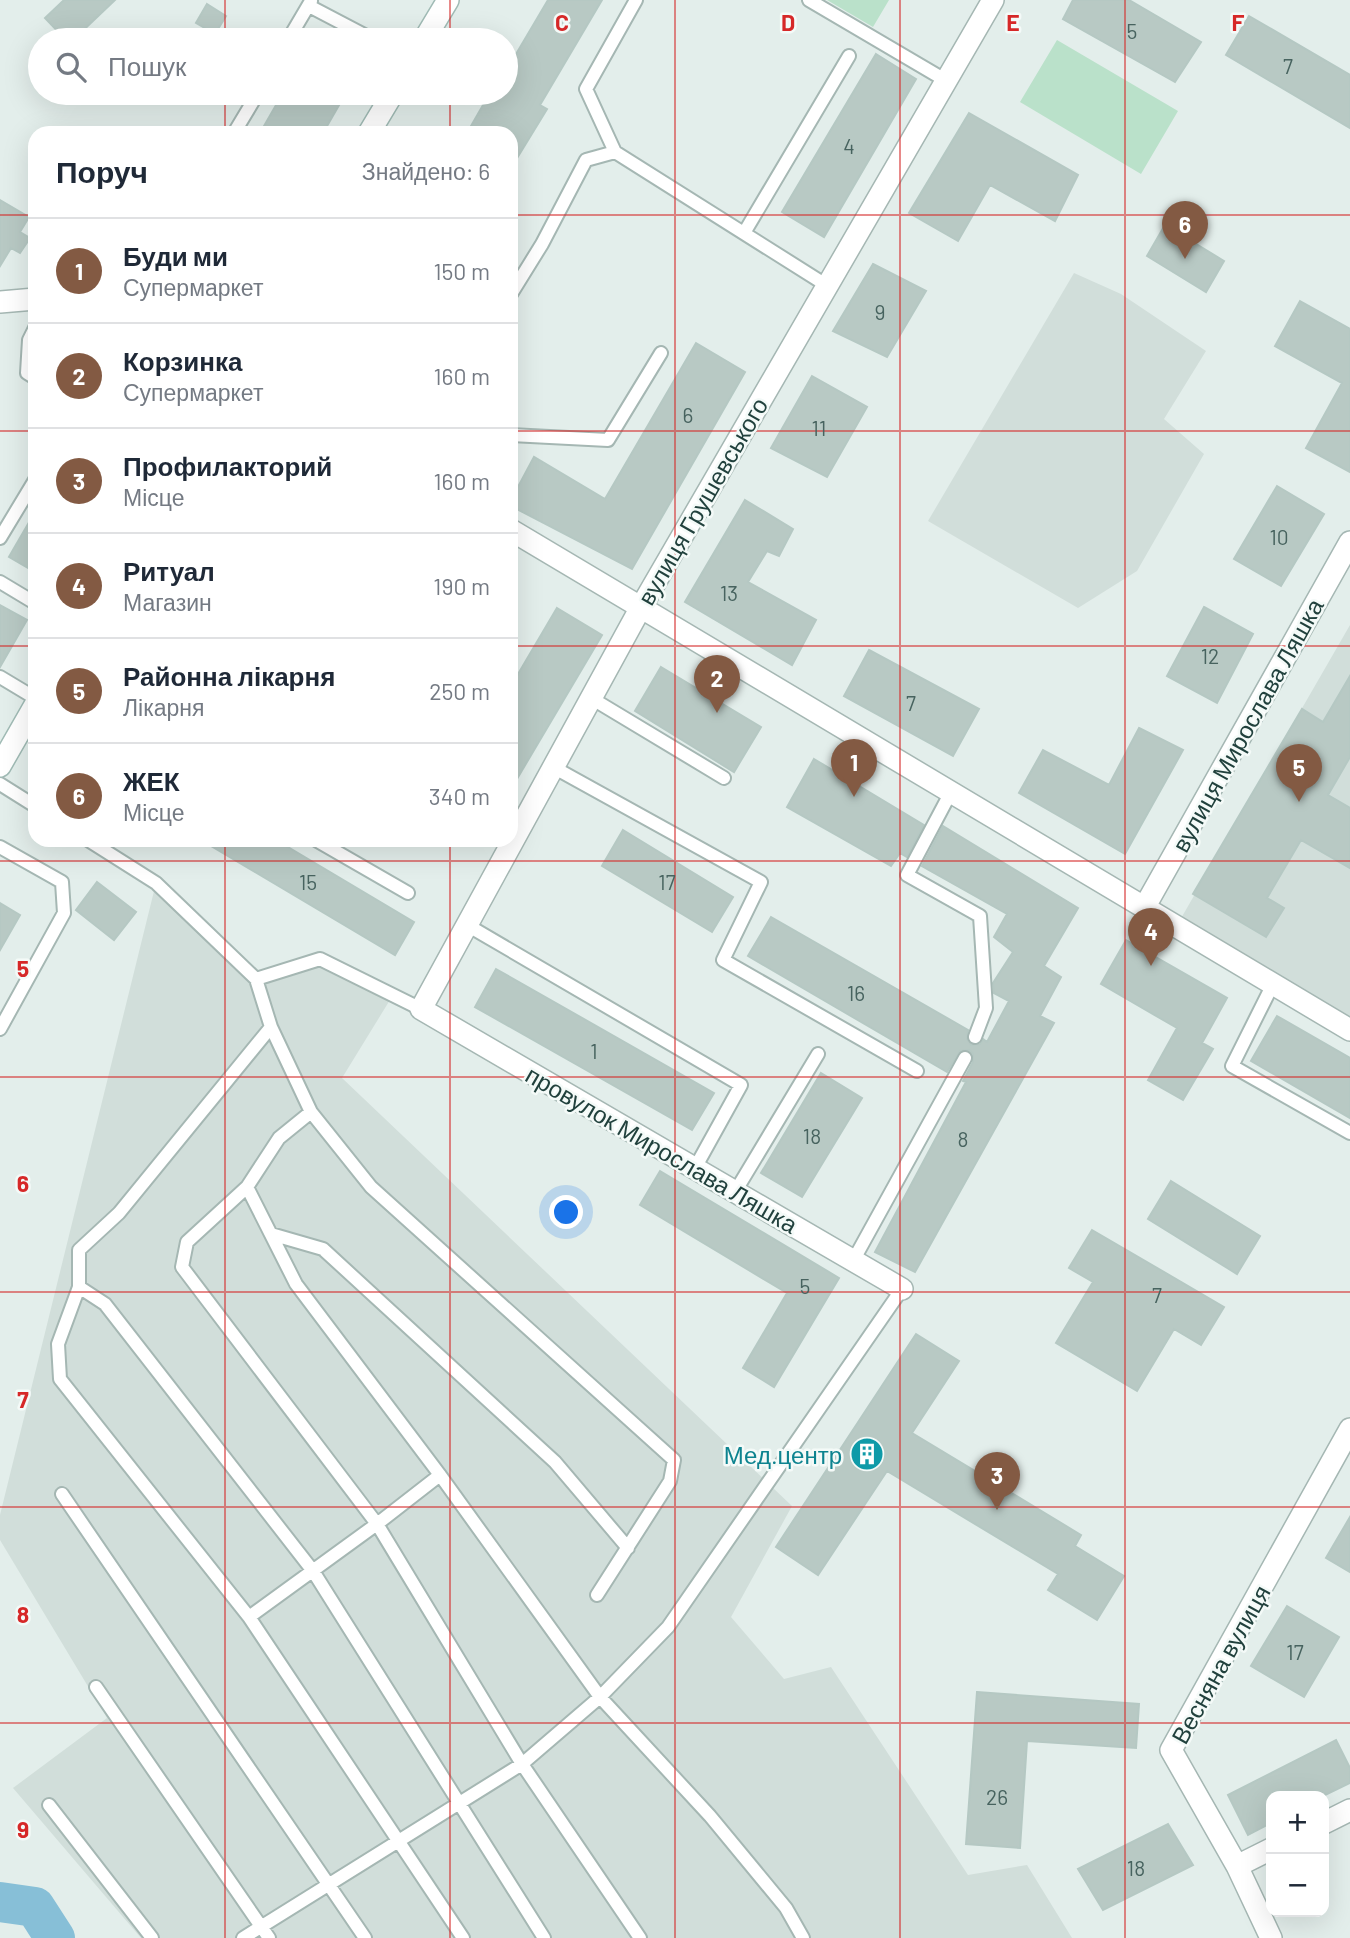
<!DOCTYPE html>
<html lang="uk">
<meta charset="utf-8">
<style>
:root{--surface:#fff;--page:#f2f2f3;--text:#1f2937;--muted:#747a83;--line:#e0e1e3;--accent:#835a43}
body{margin:0;font-family:Barlow,sans-serif;background:var(--page);color:var(--text)}
.controls{position:absolute;right:21px;bottom:21px;display:grid;overflow:hidden;border-radius:14px;box-shadow:0 7px 28px #0002}
.controls button{width:63px;height:63px;display:grid;place-items:center;padding:0;border:0;border-bottom:2px solid var(--line);background:var(--surface);color:var(--text);font:35px sans-serif}
.you{position:absolute;left:567px;top:1213px;width:24px;height:24px;margin:-18px;border:5px solid #fff;border-radius:50%;background:#1a73e8;box-shadow:0 0 0 10px #1a73e833}
.badge{display:grid;place-items:center;width:46px;height:46px;border-radius:50%;background:var(--accent);color:#fff;font-size:23px;font-weight:700}
.pin{position:absolute;translate:-50% -58px;filter:drop-shadow(0 2px 4px #0008)}
.pin::after{content:'';position:absolute;top:37px;width:24px;height:21px;background:inherit;clip-path:polygon(0 0,100% 0,50% 100%)}
.list{margin:0;padding:0;list-style:none}
h2{display:flex;justify-content:space-between;align-items:center;height:91px;margin:0;padding:0 28px;font-size:30px}
h2 small{font-size:23px;font-weight:400;color:var(--muted)}
.list li{display:grid;grid-template-columns:46px 1fr auto;gap:21px;align-items:center;box-sizing:border-box;height:105px;padding:0 28px;border-top:2px solid var(--line)}
.list b{display:block;font-size:26px;white-space:nowrap}
.list p{margin:0;font-size:23px;white-space:nowrap;color:var(--muted)}
.list em{font-size:23px;font-style:normal;color:var(--muted)}
.icon{flex:none;width:38px;height:38px;fill:none;stroke:currentColor;stroke-width:2;stroke-linecap:round;stroke-linejoin:round}
.map{position:relative;flex:none;width:1350px;height:1938px;overflow:hidden}
.search{position:absolute;background:var(--surface);box-shadow:0 7px 28px #0002;left:28px;top:28px;width:490px;height:77px;display:flex;align-items:center;gap:18px;box-sizing:border-box;padding:0 24px;border-radius:38px;color:var(--muted);font-size:26px}
.panel{position:absolute;background:var(--surface);box-shadow:0 7px 28px #0002;left:28px;top:126px;width:490px;height:721px;border-radius:21px}
.map>svg:first-child{display:block}
.built{fill:#d1deda}
.green{fill:#bae1ca}
.lines{fill:none;stroke-linecap:round;stroke-linejoin:round}
.river{stroke:#87bfd7;stroke-width:40}
.building{fill:#b8c9c4;stroke:#b5c8c3;stroke-width:2}
.lane-casing{stroke:#a5b7b3;stroke-width:16}
.street-casing{stroke:#a5b7b3;stroke-width:24}
.secondary-casing{stroke:#a0bbb5;stroke-width:24}
.lane{stroke:#fff;stroke-width:12}
.street{stroke:#fff;stroke-width:21}
.secondary{stroke:#fff;stroke-width:21}
.grid{fill:none;stroke:#d62828;stroke-width:2;stroke-opacity:0.55}
.labels{text-anchor:middle;dominant-baseline:central;stroke-width:5;stroke-linejoin:round;paint-order:stroke}
.number-label{font-size:21px;fill:#47635f}
.street-label{font-size:24px;fill:#21413d;stroke:#f4faf8}
.culture-label{font-size:24px;fill:#0d838f;stroke:#f4faf8;text-anchor:end}
.grid-label{font-size:23px;text-anchor:middle;font-weight:bold;fill:#d62828;stroke:#f4faf8;stroke-width:5;stroke-linejoin:round;paint-order:stroke}
</style>
<div class="map">
<svg width="1350" height="1938" viewBox="0 0 1350 1938">
<rect width="100%" height="100%" fill="#e3eeeb"/>
<path class="built" d="M 1074,273 L 1121,294 L 1206,351 L 1164,419 L 1204,454 L 1137,571 L 1078,608 L 928,521 Z
M 1350,625 L 1350,1030 L 1176,927 Z
M 156,883 L 256,979 L 320,959 L 393,995 L 342,1078 L 792,1506 L 731,1617 L 784,1679 L 831,1667 L 968,1875 L 1027,1865 L 1072,1938 L 141,1938 L 13,1788 L 107,1718 L 0,1540 L 0,1515 Z"/>
<path class="green" d="M 827,0 L 889,0 L 873,27 Z
M 1057,40 L 1178,111 L 1141,174 L 1020,102 Z"/>
<g class="lines">
<path class="river" d="M 0,1902 L 35,1907 L 55,1938"/>
</g>
<path class="building" d="M 64,0 L 115,0 L 73,40 L 66,40 L 45,18 Z
M 548,0 L 602,0 L 540,105 L 547,109 L 511,168 L 511,133 L 467,133 L 490,93 L 506,93 L 506,71 Z
M 1073,0 L 1129,0 L 1201,42 L 1175,82 L 1063,19 Z
M 207,4 L 226,16 L 215,34 L 196,23 Z
M 1249,16 L 1350,75 L 1350,128 L 1226,55 Z
M 876,54 L 916,79 L 824,237 L 782,212 Z
M 283,93 L 346,93 L 323,133 L 260,133 Z
M 969,113 L 1078,175 L 1055,221 L 990,185 L 958,241 L 909,213 Z
M 0,200 L 29,217 L 20,232 L 30,238 L 20,253 L 11,248 L 0,266 Z
M 1165,225 L 1224,261 L 1206,292 L 1147,256 Z
M 873,264 L 926,291 L 887,357 L 833,331 Z
M 1300,301 L 1350,329 L 1350,472 L 1306,448 L 1342,383 L 1275,346 Z
M 696,343 L 745,372 L 632,569 L 511,506 L 511,500 L 534,457 L 605,499 Z
M 812,376 L 867,407 L 827,477 L 771,448 Z
M 1277,486 L 1324,514 L 1281,586 L 1234,559 Z
M 745,500 L 793,529 L 779,556 L 767,551 L 748,582 L 816,620 L 792,665 L 685,602 Z
M 35,512 L 35,572 L 9,557 Z
M 0,605 L 27,620 L 0,667 Z
M 1204,607 L 1253,634 L 1217,703 L 1167,676 Z
M 557,608 L 602,635 L 511,789 L 511,686 Z
M 869,650 L 979,709 L 953,756 L 844,696 Z
M 661,667 L 761,727 L 734,772 L 635,711 Z
M 1350,676 L 1350,757 L 1328,795 L 1350,808 L 1350,868 L 1301,840 L 1267,898 L 1284,908 L 1266,937 L 1193,894 L 1302,709 L 1323,722 Z
M 1139,728 L 1183,750 L 1125,854 L 1019,793 L 1043,750 L 1109,785 Z
M 814,759 L 924,825 L 907,857 L 900,853 L 891,866 L 787,807 Z
M 943,826 L 1078,908 L 1044,966 L 1061,977 L 1040,1016 L 1054,1023 L 915,1272 L 875,1252 L 966,1082 L 963,1081 L 973,1062 L 973,1054 L 969,1050 L 960,1051 L 947,1072 L 748,956 L 771,917 L 968,1030 L 967,1039 L 971,1045 L 980,1044 L 983,1039 L 987,1042 L 1009,1001 L 994,993 L 993,983 L 1013,952 L 994,937 L 1007,914 L 922,866 Z
M 623,830 L 733,897 L 712,932 L 602,866 Z
M 201,840 L 276,840 L 414,922 L 395,955 Z
M 97,882 L 136,912 L 114,940 L 76,910 Z
M 0,903 L 20,915 L 0,950 Z
M 1126,940 L 1227,998 L 1202,1043 L 1213,1049 L 1183,1100 L 1148,1080 L 1177,1028 L 1101,984 Z
M 496,969 L 714,1093 L 692,1130 L 475,1007 Z
M 1277,1016 L 1350,1058 L 1350,1118 L 1251,1061 Z
M 821,1073 L 862,1098 L 802,1197 L 761,1173 Z
M 660,1171 L 839,1278 L 774,1387 L 743,1368 L 787,1293 L 640,1205 Z
M 1171,1181 L 1260,1236 L 1237,1274 L 1148,1219 Z
M 1092,1230 L 1224,1307 L 1201,1345 L 1174,1329 L 1137,1391 L 1056,1343 L 1093,1282 L 1069,1268 Z
M 916,1334 L 959,1361 L 912,1433 L 1081,1535 L 1075,1546 L 1124,1576 L 1097,1620 L 1048,1590 L 1058,1574 L 887,1471 L 818,1575 L 776,1547 Z
M 1350,1517 L 1350,1572 L 1326,1558 Z
M 1287,1606 L 1339,1637 L 1304,1697 L 1251,1666 Z
M 977,1692 L 1139,1704 L 1136,1748 L 1027,1741 L 1020,1848 L 966,1844 Z
M 1336,1740 L 1350,1768 L 1350,1783 L 1323,1796 L 1271,1796 L 1271,1823 L 1248,1835 L 1228,1795 Z
M 1168,1824 L 1193,1865 L 1103,1910 L 1078,1869 Z"/>
<g class="lines">
<defs>
<path id="lane" d="M 636,0 L 586,89 L 615,152 L 826,285
M 809,0 L 945,80
M 309,6 L 374,40
M 288,40 L 311,1
M 234,133 L 258,93
M 744,233 L 849,56
M 511,294 L 542,244 L 586,160 L 615,152
M 35,328 L 29,340 L 27,373 L 35,378
M 511,435 L 608,440 L 661,353
M 0,538 L 35,480
M 0,582 L 35,603
M 0,677 L 35,698
M 591,698 L 724,778
M 553,767 L 761,882 L 723,960 L 917,1071
M 0,784 L 35,806
M 951,792 L 907,875 L 980,916 L 986,1008 L 975,1037
M 88,840 L 156,883 L 256,979 L 320,959 L 421,1009
M 316,840 L 408,893
M 0,847 L 62,882 L 64,913 L 0,1029
M 467,925 L 741,1085 L 695,1168
M 256,979 L 271,1027 L 311,1112 L 371,1187 L 674,1460 L 670,1481 L 597,1595
M 1273,984 L 1232,1066 L 1350,1133
M 271,1027 L 119,1213 L 79,1250 L 79,1287 L 58,1344 L 60,1379 L 249,1617 L 463,1938
M 311,1112 L 279,1138 L 247,1187 L 187,1242 L 182,1267 L 377,1524 L 522,1764 L 640,1938
M 247,1187 L 296,1284 L 440,1475 L 600,1697 L 710,1816 L 786,1908 L 803,1938
M 735,1192 L 818,1054
M 271,1234 L 323,1249 L 555,1462 L 628,1548
M 853,1261 L 965,1058
M 79,1287 L 105,1304 L 313,1571 L 544,1938
M 62,1494 L 365,1938
M 249,1617 L 377,1524 L 440,1475
M 96,1687 L 269,1938
M 49,1805 L 152,1938
M 243,1938 L 522,1764 L 600,1697 L 668,1627 L 902,1289"/>
<path id="street" d="M 0,302 L 35,299
M 511,530 L 1350,1030
M 1144,908 L 1350,542
M 902,1289 L 421,1009 L 641,607 L 993,0
M 1324,1823 L 1350,1810
M 1237,1866 L 1271,1849
M 1271,1938 L 1237,1866 L 1171,1750 L 1350,1429"/>
<path id="secondary" d="M 424,40 L 448,0
M 369,133 L 393,93
M 0,766 L 35,705"/>
</defs>
<use href="#lane" class="lane-casing"/>
<use href="#street" class="street-casing"/>
<use href="#secondary" class="secondary-casing"/>
<use href="#lane" class="lane"/>
<use href="#street" class="street"/>
<use href="#secondary" class="secondary"/>
</g>
<path class="grid" d="M 225,0 L 225,40M 450,0 L 450,40M 675,0 L 675,1938M 900,0 L 900,1938M 1125,0 L 1125,1938M 225,93 L 225,133M 450,93 L 450,133M 0,215 L 35,215M 511,215 L 1350,215M 0,431 L 35,431M 511,431 L 1350,431M 0,646 L 35,646M 511,646 L 1350,646M 225,840 L 225,1938M 450,840 L 450,1938M 0,861 L 1350,861M 0,1077 L 1350,1077M 0,1292 L 1350,1292M 0,1507 L 1350,1507M 0,1723 L 1350,1723"/>
<defs>
<symbol id="building-disc" viewBox="-11 -11 22 22"><circle r="9.5" fill="#0f9aa8" stroke="#f4faf8"/><path d="M-4-6H4V6H1V3H-1V6H-4ZM-2.5-4.3h1.7v1.8h-1.7ZM.8-4.3h1.7v1.8H.8ZM-2.5-1h1.7V.8h-1.7ZM.8-1h1.7V.8H.8Z" fill="#fff"/></symbol>
</defs>
<g fill-rule="evenodd">
<use href="#building-disc" x="848" y="1435" width="38" height="38"/>
</g>
<g class="labels">
<g class="number-label">
<text x="1132" y="30">5</text>
<text x="1288" y="65">7</text>
<text x="849" y="145">4</text>
<text x="880" y="311">9</text>
<text x="688" y="414">6</text>
<text x="819" y="427">11</text>
<text x="1279" y="536">10</text>
<text x="729" y="592">13</text>
<text x="1210" y="655">12</text>
<text x="911" y="702">7</text>
<text x="308" y="881">15</text>
<text x="667" y="881">17</text>
<text x="856" y="992">16</text>
<text x="594" y="1050">1</text>
<text x="812" y="1135">18</text>
<text x="963" y="1138">8</text>
<text x="805" y="1285">5</text>
<text x="1157" y="1294">7</text>
<text x="1295" y="1651">17</text>
<text x="997" y="1796">26</text>
<text x="1136" y="1867">18</text>
</g>
<g class="street-label">
<text transform="translate(702 501) rotate(-60)">вулиця Грушевського</text>
<text transform="translate(1247 725) rotate(-61)">вулиця Мирослава Ляшка</text>
<text transform="translate(662 1149) rotate(30)">провулок Мирослава Ляшка</text>
<text transform="translate(1220 1664) rotate(-61)">Весняна вулиця</text>
</g>
<g class="culture-label">
<text x="842" y="1454">Мед.центр</text>
</g>
</g>
<g class="grid-label">
<text x="562" y="31">C</text>
<text x="788" y="31">D</text>
<text x="1013" y="31">E</text>
<text x="1238" y="31">F</text>
<text x="23" y="977">5</text>
<text x="23" y="1192">6</text>
<text x="23" y="1408">7</text>
<text x="23" y="1623">8</text>
<text x="23" y="1838">9</text>
</g>
</svg>
<div class="controls">
<button>+</button>
<button>−</button>
</div>
<div class="you"></div>
<div class="pin badge" style="left:854px;top:797px">1</div>
<div class="pin badge" style="left:717px;top:713px">2</div>
<div class="pin badge" style="left:997px;top:1510px">3</div>
<div class="pin badge" style="left:1151px;top:966px">4</div>
<div class="pin badge" style="left:1299px;top:802px">5</div>
<div class="pin badge" style="left:1185px;top:259px">6</div>
<div class="search"><svg class="icon" aria-label="search" viewBox="0 0 24 24"><circle cx="10" cy="10" r="6"/><path d="M15 15l6 6"/></svg>Пошук</div>
<section class="panel">
<h2>Поруч<small>Знайдено: 6</small></h2>
<ul class="list">
<li><span class="badge">1</span><div><b>Буди ми</b><p>Супермаркет</p></div><em>150 m</em></li>
<li><span class="badge">2</span><div><b>Корзинка</b><p>Супермаркет</p></div><em>160 m</em></li>
<li><span class="badge">3</span><div><b>Профилакторий</b><p>Місце</p></div><em>160 m</em></li>
<li><span class="badge">4</span><div><b>Ритуал</b><p>Магазин</p></div><em>190 m</em></li>
<li><span class="badge">5</span><div><b>Районна лікарня</b><p>Лікарня</p></div><em>250 m</em></li>
<li><span class="badge">6</span><div><b>ЖЕК</b><p>Місце</p></div><em>340 m</em></li>
</ul>
</section>
</div>
